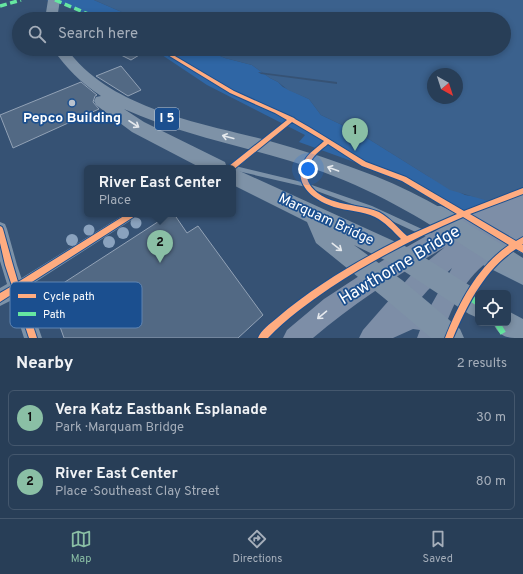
<!DOCTYPE html>
<meta charset="utf-8">
<style>
:root{--surface:#283e57;--page:#30455d;--text:#f1f3f6;--muted:#a5aeba;--line:#44576d;--accent:#8abfa5}
body{margin:0;font-family:Overpass,sans-serif;background:var(--page);color:var(--text)}
.controls{position:absolute;right:12px;bottom:12px;display:grid;overflow:hidden;border-radius:6px;box-shadow:0 2px 6px #0003}
.controls button{width:36px;height:36px;display:grid;place-items:center;padding:0;border:0;border-bottom:1px solid var(--line);background:var(--surface);color:var(--text);font:20px sans-serif}
.compass{position:absolute;left:427px;top:68px;width:36px;height:36px;border-radius:50%;background:var(--surface);box-shadow:0 2px 6px #0003;rotate:141deg}
.you{position:absolute;left:308px;top:169px;width:14px;height:14px;margin:-10px;border:3px solid #fff;border-radius:50%;background:#1a73e8;box-shadow:0 0 0 6px #1a73e833}
.badge{display:grid;place-items:center;width:26px;height:26px;border-radius:50%;background:var(--accent);color:#111;font-size:13px;font-weight:700}
.pin{position:absolute;translate:-50% -33px;filter:drop-shadow(0 1px 2px #0008)}
.pin::after{content:'';position:absolute;top:21px;width:14px;height:12px;background:inherit;clip-path:polygon(0 0,100% 0,50% 100%)}
.popup{position:absolute;left:84px;top:165px;width:152px;height:52px;box-sizing:border-box;display:grid;place-content:center;border-radius:6px;background:var(--surface);filter:drop-shadow(0 1px 3px #0005);font-size:13px;white-space:nowrap;color:var(--muted)}
.popup b{font-size:15px;color:var(--text)}
.popup::after{content:'';position:absolute;left:50%;top:100%;margin-left:-8px;border:8px solid transparent;border-top-color:var(--surface)}
.list{margin:0;padding:0;list-style:none}
h2{display:flex;justify-content:space-between;align-items:center;height:52px;margin:0;padding:0 16px;font-size:17px}
h2 small{font-size:13px;font-weight:400;color:var(--muted)}
.list li{display:grid;grid-template-columns:26px 1fr auto;gap:12px;align-items:center;box-sizing:border-box;height:56px;margin:0 8px 8px;padding:0 8px;border:1px solid var(--line);border-radius:6px}
.list b{display:block;font-size:15px;white-space:nowrap}
.list p{margin:0;font-size:13px;white-space:nowrap;color:var(--muted)}
.list em{font-size:13px;font-style:normal;color:var(--muted)}
.icon{flex:none;width:22px;height:22px;fill:none;stroke:currentColor;stroke-width:2;stroke-linecap:round;stroke-linejoin:round}
.map{position:relative;flex:none;width:523px;height:338px;overflow:hidden}
.search{position:absolute;background:var(--surface);box-shadow:0 2px 6px #0003;left:12px;right:12px;top:12px;height:44px;display:flex;align-items:center;gap:10px;box-sizing:border-box;padding:0 14px;border-radius:22px;color:var(--muted);font-size:15px}
.sheet{height:180px;background:var(--surface)}
nav{display:flex;justify-content:space-around;align-items:center;box-sizing:border-box;height:56px;border-top:1px solid var(--line);background:var(--surface);font-size:11px;color:var(--muted)}
nav a{display:grid;justify-items:center;gap:2px}
nav .on{color:var(--accent)}
.map>svg:first-child{display:block}
.green{fill:#2f66a5}
.water{fill:#3b618d;fill-rule:evenodd}
.pier{fill:#365274}
.building{fill:#526984;stroke:#92a2b6}
.lines{fill:none;stroke-linecap:round;stroke-linejoin:round}
.service{fill:#7d92a8;fill-rule:evenodd}
.pedestrian{fill:#7d92a8;fill-rule:evenodd}
.tertiary{fill:#7d92a8;fill-rule:evenodd}
.primary{fill:#7d8ea7;fill-rule:evenodd}
.motorway{fill:#7e92a7;fill-rule:evenodd}
.quiet-far1{stroke:#66e7a1;stroke-width:3.5;stroke-dasharray:7 3.5;stroke-linecap:butt}
.quiet{stroke:#66e7a1;stroke-width:6;stroke-dasharray:12 6;stroke-linecap:butt}
.cycleway-casing{stroke:#1b4f8f;stroke-width:2}
.cycleway{fill:#ffac80;fill-rule:evenodd}
.tree{fill:#8aa2be}
.oneway{stroke:#e5e9ed}
.oneway2{stroke:#e5e8ed}
.poi-dot{fill:#b9c2ce;stroke:#1b4f8f;stroke-width:1.5}
.labels{text-anchor:middle;dominant-baseline:central;stroke-width:3.5;stroke-linejoin:round;paint-order:stroke}
.shield{fill:#1b4f8f;stroke:#bbcadd;stroke-width:1}
.shield-label{font-size:13px;font-weight:bold;fill:#fff}
.poi-label{font-size:14px;font-weight:bold;fill:#fff;stroke:#1b4f8f}
.street-label{font-size:14px;fill:#fff;stroke:#1b4f8f}
.near-street-label{font-size:17px;fill:#fff;stroke:#1b4f8f}
.key{fill:#1b4f8f;stroke:#5f84b1;stroke-width:1}
.key-label{font-size:11px;fill:#fff}
</style>
<div class="map">
<svg width="523" height="338" viewBox="0 0 523 338">
<rect width="100%" height="100%" fill="#365274"/>
<path class="green" d="M 46,0 L 94,0 L 138,19 L 93,19 L 66,5 Z
M 153,49 L 203,49 L 225,58 L 252,65 L 270,78 L 278,82 L 283,87 L 309,99 L 321,115 L 359,133 L 428,176 L 465,195 L 484,198 L 523,211 L 523,244 L 450,203 L 368,167 L 299,142 L 305,135 L 207,85 Z"/>
<path class="water" d="M 94,0 L 523,0 L 523,211 L 450,190 L 359,133 L 321,115 L 309,99 L 288,90 L 278,82 L 270,78 L 252,65 L 225,58 L 203,49 L 504,49 L 504,19 L 138,19 ZM 433,74 L 457,74 L 457,98 L 433,98 Z"/>
<path class="pier" d="M 258,72 L 337,82 L 337,84 L 261,74 Z"/>
<path class="building" d="M 109,49 L 149,49 L 131,60 Z
M 121,66 L 141,90 L 128,96 L 96,76 Z
M 81,82 L 97,95 L 95,96 L 93,102 L 99,109 L 13,148 L 0,115 Z
M 170,214 L 174,214 L 187,233 L 198,226 L 263,315 L 238,338 L 64,338 L 48,293 Z"/>
<g class="lines">
<path class="service" d="M 231,165 L 306,183 L 372,206 L 437,236 L 438,238 L 437,240 L 435,241 L 368,210 L 306,187 L 233,170 L 233,168 L 229,168 L 229,166 Z
M 437,206 L 441,206 L 470,219 L 471,221 L 470,223 L 468,224 L 466,223 L 437,210 L 436,208 Z
M 508,240 L 523,248 L 523,254 L 506,245 L 505,243 L 506,241 Z
M 481,258 L 523,279 L 523,285 L 479,263 L 478,261 L 479,259 Z"/>
<path class="pedestrian" d="M 292,116 L 296,119 L 294,121 L 234,170 L 233,168 L 227,168 L 228,166 Z
M 125,214 L 137,214 L 136,217 L 20,292 L 16,293 L 12,292 L 11,288 L 12,284 Z"/>
<path class="tertiary" d="M 0,222 L 5,224 L 7,229 L 17,265 L 42,338 L 24,338 L 12,300 L 0,306 L 0,288 L 7,284 L 0,261 Z"/>
<path class="primary" d="M 523,190 L 523,241 C 473,264 459,287 441,338 L 417,338 L 420,330 L 413,329 L 393,338 L 359,338 L 363,330 L 412,274 L 445,247 C 399,274 354,303 313,338 L 283,338 L 287,330 L 324,299 L 382,261 L 442,227 L 462,219 L 478,206 ZM 452,268 L 429,309 L 414,306 L 428,290 Z"/>
<path class="motorway" d="M 48,0 L 60,0 L 57,19 L 45,19 Z
M 53,49 L 67,49 C 109,108 200,123 266,140 C 303,150 339,162 375,176 C 428,197 475,228 523,258 L 523,283 L 515,279 C 450,237 396,199 323,172 C 257,148 188,138 124,109 L 144,122 L 225,162 L 227,168 L 201,168 L 132,132 L 96,105 L 94,101 L 96,97 L 101,96 C 81,83 66,68 53,49 Z
M 233,168 L 409,248 L 482,293 L 478,293 L 478,318 L 469,314 L 393,264 L 354,245 L 402,280 L 460,329 L 464,338 L 431,338 L 384,298 L 316,243 L 307,222 L 233,185 Z
M 508,311 L 523,319 L 523,338 C 507,338 500,338 493,323 L 508,323 Z"/>
<path class="quiet-far1" d="M 55,0 L 100,19
M 0,6 L 21,0"/>
<path class="quiet" d="M 469,297 L 478,303
M 497,323 L 506,338"/>
<defs>
<path id="cycleway" d="M 158,49 L 163,49 L 234,91 L 294,118 L 295,119 L 309,127 L 366,162 L 406,177 L 464,211 L 523,188 L 523,194 L 470,214 L 516,241 L 523,237 L 523,244 L 522,245 L 523,245 L 523,253 L 516,249 C 485,269 467,305 453,338 L 445,338 C 459,303 477,267 509,245 L 463,217 C 417,237 372,260 330,288 C 308,303 286,319 268,338 L 258,338 C 261,330 270,324 277,318 C 313,287 357,261 401,239 C 393,231 385,222 375,217 C 363,211 347,211 334,207 C 312,200 290,182 306,158 C 311,151 318,147 324,141 L 292,122 L 233,170 L 233,168 L 228,168 L 229,166 L 287,120 L 275,113 L 230,93 ZM 328,144 L 362,166 L 402,181 L 457,214 L 407,236 C 398,228 390,218 379,212 C 365,206 349,206 334,201 C 317,196 298,181 311,161 C 315,154 322,149 328,144 Z
M 127,214 L 136,214 L 135,216 L 21,289 L 37,338 L 29,338 L 14,293 L 0,302 L 0,293 L 12,286 L 5,265 L 0,243 L 0,226 L 2,227 L 3,229 L 13,265 L 18,282 Z"/>
</defs>
<use href="#cycleway" class="cycleway-casing"/>
<use href="#cycleway" class="cycleway"/>
</g>
<g class="tree">
<circle cx="136" cy="223" r="5.5"/>
<circle cx="89" cy="230" r="5.5"/>
<circle cx="123" cy="233" r="6"/>
<circle cx="72" cy="240" r="6"/>
<circle cx="109" cy="242" r="6"/>
</g>
<defs><path id="oneway-shaft" d="M-6 0H5M1.5-3L5.5 0L1.5 3" fill="none" stroke-width="1.6" stroke-linecap="round" stroke-linejoin="round"/></defs>
<g class="oneway">
<use href="#oneway-shaft" transform="translate(134 124) rotate(33)"/>
<use href="#oneway-shaft" transform="translate(228 137) rotate(-165)"/>
<use href="#oneway-shaft" transform="translate(333 169) rotate(-160)"/>
<use href="#oneway-shaft" transform="translate(337 247) rotate(38)"/>
</g>
<use class="oneway2" href="#oneway-shaft" transform="translate(322 315) rotate(140)"/>
<circle class="poi-dot" cx="72" cy="103" r="4"/>
<g class="labels">
<rect class="shield" x="155" y="108" width="24" height="22" rx="3"/>
<g class="shield-label">
<text x="167" y="119">I 5</text>
</g>
<g class="poi-label">
<text x="72" y="118">Pepco Building</text>
</g>
<g class="street-label">
<text transform="translate(326 220) rotate(25)">Marquam Bridge</text>
</g>
<g class="near-street-label">
<text transform="translate(400 266) rotate(-31)">Hawthorne Bridge</text>
</g>
</g>
<rect x="10" y="282" width="132" height="46" rx="6" class="key"/>
<rect x="18" y="294" width="18" height="4" fill="#ffac80"/>
<rect x="18" y="312" width="18" height="4" fill="#66e7a1"/>
<g class="key-label">
<text x="43" y="300">Cycle path</text>
<text x="43" y="318">Path</text>
</g>
</svg>
<div class="controls">
<button><svg class="icon" aria-label="locate" viewBox="0 0 24 24"><circle cx="12" cy="12" r="6"/><path d="M12 2v4M12 18v4M2 12h4M18 12h4"/></svg></button>
</div>
<svg class="compass" viewBox="-18 -18 36 36"><path d="M0-13l5 13h-10z" fill="#e53935"/><path d="M0 13l5-13h-10z" fill="#a5aeba"/></svg>
<div class="you"></div>
<div class="pin badge" style="left:355px;top:151px">1</div>
<div class="pin badge" style="left:160px;top:263px">2</div>
<div class="popup"><b>River East Center</b>Place</div>
<div class="search"><svg class="icon" aria-label="search" viewBox="0 0 24 24"><circle cx="10" cy="10" r="6"/><path d="M15 15l6 6"/></svg>Search here</div>
</div>
<section class="sheet">
<h2>Nearby<small>2 results</small></h2>
<ul class="list">
<li><span class="badge">1</span><div><b>Vera Katz Eastbank Esplanade</b><p>Park · Marquam Bridge</p></div><em>30 m</em></li>
<li><span class="badge">2</span><div><b>River East Center</b><p>Place · Southeast Clay Street</p></div><em>80 m</em></li>
</ul>
</section>
<nav>
<a class="on"><svg class="icon" aria-label="map" viewBox="0 0 24 24"><path d="M3 6l6-2 6 2 6-2v14l-6 2-6-2-6 2zM9 4v14M15 6v14"/></svg>Map</a>
<a><svg class="icon" aria-label="directions" viewBox="0 0 24 24"><path d="M12 3l9 9-9 9-9-9zM9 14v-3h6M13 9l2 2-2 2"/></svg>Directions</a>
<a><svg class="icon" aria-label="saved" viewBox="0 0 24 24"><path d="M7 4h10v16l-5-4-5 4z"/></svg>Saved</a>
</nav>
